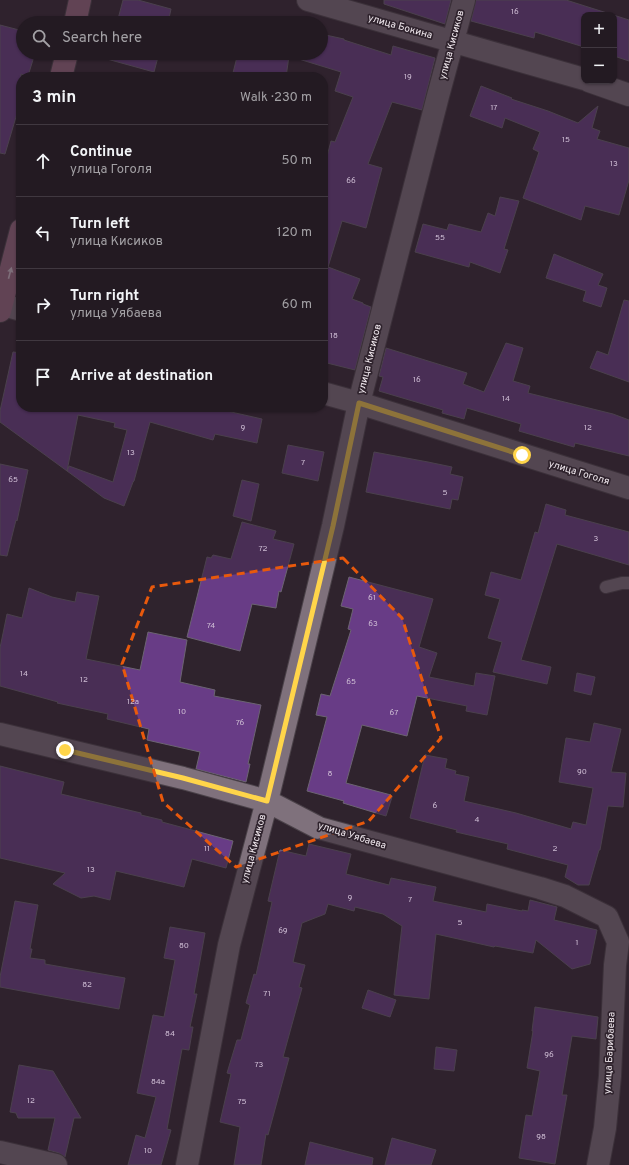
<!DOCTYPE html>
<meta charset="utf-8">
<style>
:root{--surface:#231a22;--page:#2f272f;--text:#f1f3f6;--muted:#a3a1a5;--line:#403840}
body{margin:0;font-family:Overpass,sans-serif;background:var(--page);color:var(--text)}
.controls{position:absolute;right:12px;top:12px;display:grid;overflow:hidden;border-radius:8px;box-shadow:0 1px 3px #0004}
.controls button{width:36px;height:36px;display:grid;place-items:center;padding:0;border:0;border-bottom:1px solid var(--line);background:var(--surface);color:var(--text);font:20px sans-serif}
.stop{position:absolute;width:12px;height:12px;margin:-9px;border:3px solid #ffd54a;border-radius:50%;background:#fff}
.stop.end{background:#ffd54a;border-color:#fff;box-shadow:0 1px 4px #0008}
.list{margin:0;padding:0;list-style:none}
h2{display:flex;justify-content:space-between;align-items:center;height:52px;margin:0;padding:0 16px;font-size:17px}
h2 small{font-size:13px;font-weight:400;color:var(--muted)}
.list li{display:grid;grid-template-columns:26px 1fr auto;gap:12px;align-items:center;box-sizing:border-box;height:72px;padding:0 16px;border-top:1px solid var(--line)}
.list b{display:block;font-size:15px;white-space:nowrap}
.list p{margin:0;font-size:13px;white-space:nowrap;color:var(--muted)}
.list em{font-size:13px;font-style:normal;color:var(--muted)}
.icon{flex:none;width:22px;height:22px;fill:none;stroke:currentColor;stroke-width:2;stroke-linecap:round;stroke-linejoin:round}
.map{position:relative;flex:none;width:629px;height:1165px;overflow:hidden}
.search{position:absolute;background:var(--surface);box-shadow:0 1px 3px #0004;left:16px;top:16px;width:312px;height:44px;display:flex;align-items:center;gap:10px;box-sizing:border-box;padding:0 14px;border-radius:22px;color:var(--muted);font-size:15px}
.panel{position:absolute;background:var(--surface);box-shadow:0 1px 3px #0004;left:16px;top:72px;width:312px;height:340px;border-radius:16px}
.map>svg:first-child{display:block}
.building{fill:#683c86;stroke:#6c6472;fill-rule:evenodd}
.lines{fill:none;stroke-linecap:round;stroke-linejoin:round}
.service-casing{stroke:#4b4249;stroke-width:14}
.minor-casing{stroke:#4b4249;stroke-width:24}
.secondary-casing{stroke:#4b4249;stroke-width:24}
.service{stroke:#7f717c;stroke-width:12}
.minor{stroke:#7f717c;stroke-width:22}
.secondary{stroke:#9e6c84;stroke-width:22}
.oneway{fill:#dcc9d4}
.route{stroke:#ffd54a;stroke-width:5}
.marked{fill:none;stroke:#e8590c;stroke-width:3;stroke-dasharray:8 5;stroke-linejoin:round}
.labels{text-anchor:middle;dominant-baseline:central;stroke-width:3.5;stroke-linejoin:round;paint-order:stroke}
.number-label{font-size:8px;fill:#cebdd4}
.street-label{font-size:10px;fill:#f0e8ee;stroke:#2f232d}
</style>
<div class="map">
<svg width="629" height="1165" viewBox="0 0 629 1165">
<rect width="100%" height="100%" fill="#2f232d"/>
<path class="building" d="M 123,0 L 138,0 L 171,9 L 168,23 L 117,23 Z
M 384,0 L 451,0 L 445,24 L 384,4 Z
M 476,0 L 566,0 L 629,20 L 629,61 L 614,56 L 614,15 L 584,15 L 584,47 L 535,32 L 534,38 L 471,21 Z
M 0,25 L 23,31 L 23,53 L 35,53 L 28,76 L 21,74 L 21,100 L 5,154 L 0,153 Z
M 321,34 L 344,39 L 344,40 L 391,55 L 393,46 L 435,58 L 422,110 L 392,102 L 368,164 L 382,168 L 366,228 L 342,221 L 328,267 L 360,279 L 352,299 L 363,303 L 363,304 L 371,307 L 355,370 L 323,362 L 323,172 L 331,141 L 335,142 L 353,97 L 335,91 L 341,72 L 289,56 L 286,77 L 232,77 L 238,53 L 321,53 Z
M 108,53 L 159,53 L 154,72 L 107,59 Z
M 481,86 L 512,98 L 511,99 L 548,111 L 578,123 L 598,106 L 592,128 L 600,131 L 597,139 L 629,148 L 629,180 L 619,215 L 585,206 L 581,220 L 523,198 L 539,152 L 533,149 L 540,132 L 505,118 L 502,128 L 470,116 Z
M 500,197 L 519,201 L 504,249 L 508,250 L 500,273 L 470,262 L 469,267 L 415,252 L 423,224 L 447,230 L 449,224 L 481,232 L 488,213 L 495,216 Z
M 554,254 L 603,274 L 598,285 L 607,288 L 601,307 L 583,301 L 586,291 L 546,278 Z
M 624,300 L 629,301 L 629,382 L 590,368 L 597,351 L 608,355 Z
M 506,343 L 523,348 L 513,381 L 530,386 L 528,393 L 613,414 L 629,420 L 629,456 L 575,443 L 574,447 L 519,431 L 521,424 L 467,408 L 464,419 L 442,413 L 443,410 L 379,391 L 383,377 L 379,376 L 386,348 L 467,373 L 463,384 L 484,392 Z
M 13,352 L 21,353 L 21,407 L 209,407 L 262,419 L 257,443 L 215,434 L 213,440 L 150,422 L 134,481 L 133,482 L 124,506 L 104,498 L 0,422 L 0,411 ZM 78,415 L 115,423 L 114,427 L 127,430 L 113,482 L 69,466 L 67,471 Z
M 288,445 L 324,452 L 318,481 L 282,473 Z
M 374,452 L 428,462 L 452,467 L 450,474 L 463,477 L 458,500 L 452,499 L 450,509 L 366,492 Z
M 0,464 L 28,470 L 17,521 L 16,520 L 7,556 L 0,555 Z
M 242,480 L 259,484 L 251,521 L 233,516 Z
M 546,504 L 566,510 L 565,515 L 629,532 L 629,565 L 557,544 L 521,660 L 551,667 L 547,684 L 493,672 L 502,642 L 488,638 L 500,599 L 485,595 L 491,572 L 521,580 L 535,532 L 538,533 Z
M 242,522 L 276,531 L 273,539 L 294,544 L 281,592 L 279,591 L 276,608 L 252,604 L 240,651 L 187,637 L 207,557 L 211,558 L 213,555 L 231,559 Z
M 349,577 L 433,599 L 419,647 L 437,653 L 429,677 L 474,686 L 476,673 L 495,676 L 487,715 L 466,711 L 467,706 L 417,696 L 407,736 L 362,725 L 346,783 L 391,795 L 392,797 L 386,816 L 343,803 L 344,801 L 307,791 L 327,717 L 316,715 L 321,694 L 330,696 L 351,630 L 348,629 L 353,609 L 341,606 Z
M 29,588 L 52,597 L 75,602 L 77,592 L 99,596 L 86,659 L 140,670 L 148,632 L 187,640 L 180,682 L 215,690 L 214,696 L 261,705 L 248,764 L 250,764 L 246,782 L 196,769 L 200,752 L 147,740 L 149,729 L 107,719 L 108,714 L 57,703 L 58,702 L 0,686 L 0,648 L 7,614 L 22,618 Z
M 577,673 L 595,677 L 591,695 L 574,691 Z
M 594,723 L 621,729 L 611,772 L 626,773 L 623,807 L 608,806 L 600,850 L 599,850 L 589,885 L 578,885 L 565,877 L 568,865 L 507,849 L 508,844 L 456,832 L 457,830 L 410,818 L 425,755 L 447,759 L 445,768 L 456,771 L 455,774 L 469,777 L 464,801 L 516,813 L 571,829 L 573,822 L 586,825 L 593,788 L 559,782 L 566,738 L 590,742 Z
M 0,766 L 64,782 L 61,794 L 141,813 L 141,815 L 162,820 L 162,822 L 233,841 L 226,868 L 192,859 L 184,887 L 116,871 L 110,900 L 94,896 L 81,898 L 53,884 L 65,873 L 0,858 Z
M 309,844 L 351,854 L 346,874 L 389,885 L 391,878 L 436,887 L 433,901 L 486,912 L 487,904 L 522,911 L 522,910 L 528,911 L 530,900 L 557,907 L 554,920 L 597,930 L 590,964 L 572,969 L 536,940 L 533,953 L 495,946 L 494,947 L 436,934 L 429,999 L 394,995 L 402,926 L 383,914 L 355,907 L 354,911 L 328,904 L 325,914 L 302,923 L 293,962 L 305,965 L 299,987 L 302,988 L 283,1057 L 289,1058 L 268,1135 L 266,1134 L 261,1165 L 234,1165 L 240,1127 L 220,1122 L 231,1074 L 227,1073 L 237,1040 L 241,1040 L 250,1005 L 246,1003 L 254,974 L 256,975 L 272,902 L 268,901 L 280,850 L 306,856 Z
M 15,901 L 38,905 L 30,949 L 32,949 L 30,958 L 45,960 L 45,964 L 125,978 L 119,1009 L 0,987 L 0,977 Z
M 170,927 L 205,933 L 194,994 L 197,994 L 190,1027 L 193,1027 L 189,1050 L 182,1049 L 167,1129 L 171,1130 L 161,1165 L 128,1165 L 136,1135 L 145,1138 L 156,1097 L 137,1093 L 153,1015 L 164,1017 L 175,960 L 164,958 Z
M 368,990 L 396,1000 L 390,1017 L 362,1008 Z
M 535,1007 L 598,1017 L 596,1039 L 572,1036 L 562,1095 L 567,1095 L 555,1164 L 519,1158 L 526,1115 L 532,1116 L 540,1071 L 527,1068 L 533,1031 L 532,1031 Z
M 436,1047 L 457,1050 L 454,1071 L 434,1069 Z
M 19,1065 L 53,1071 L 81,1118 L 74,1118 L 65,1157 L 59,1153 L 48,1150 L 55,1118 L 18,1118 L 16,1113 L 10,1112 Z
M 392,1138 L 436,1150 L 431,1165 L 385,1165 Z
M 310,1142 L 373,1158 L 372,1165 L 305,1165 Z"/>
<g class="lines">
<defs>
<path id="service" d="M 606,587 L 622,583 L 629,583"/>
<path id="minor" d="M 308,0 L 584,79
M 589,81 L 629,95
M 0,304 L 21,310
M 323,393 L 359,403 L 629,488
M 0,734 L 183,778 L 267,801 L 319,828 L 540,888 L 565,896 L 607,917 L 618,942 L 615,965 L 610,1076 L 605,1128 L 598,1165
M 0,1152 L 56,1165
M 187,1165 L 229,945 L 267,801 L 333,526 L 359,403 L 438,96 L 464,0"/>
<path id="secondary" d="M 75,23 L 80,0
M 61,77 L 67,53
M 0,311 L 21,230"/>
</defs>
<use href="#service" class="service-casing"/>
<use href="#minor" class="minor-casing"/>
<use href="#secondary" class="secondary-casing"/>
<use href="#service" class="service"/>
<use href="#minor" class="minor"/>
<use href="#secondary" class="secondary"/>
</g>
<defs><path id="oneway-solid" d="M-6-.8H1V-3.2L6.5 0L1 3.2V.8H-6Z"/></defs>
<use class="oneway" href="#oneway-solid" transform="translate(10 273) rotate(-75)"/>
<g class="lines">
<path class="route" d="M 65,750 L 183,778 L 267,801 L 333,526 L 359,403 L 522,455"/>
</g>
<path d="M0 0H629V1165H0ZM 343,558 L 402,618 L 441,738 L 369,821 L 236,867 L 163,802 L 122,664 L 152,587 Z" fill="#2f232d" fill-opacity=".55" fill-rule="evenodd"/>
<path class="marked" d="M 343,558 L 402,618 L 441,738 L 369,821 L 236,867 L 163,802 L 122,664 L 152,587 Z"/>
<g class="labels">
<g class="number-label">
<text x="515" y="12">16</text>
<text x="408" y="77">19</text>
<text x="494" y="108">17</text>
<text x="566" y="140">15</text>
<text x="614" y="164">13</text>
<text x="351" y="181">66</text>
<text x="440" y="238">55</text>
<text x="334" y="336">18</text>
<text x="417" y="380">16</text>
<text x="506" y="399">14</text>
<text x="243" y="428">9</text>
<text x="588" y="428">12</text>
<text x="131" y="453">13</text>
<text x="303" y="463">7</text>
<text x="13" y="480">65</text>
<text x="445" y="493">5</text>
<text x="596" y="539">3</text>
<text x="263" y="549">72</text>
<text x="372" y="598">61</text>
<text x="373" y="624">63</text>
<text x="211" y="626">74</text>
<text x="24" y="674">14</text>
<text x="84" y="680">12</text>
<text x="351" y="682">65</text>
<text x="133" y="702">12а</text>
<text x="182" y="712">10</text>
<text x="394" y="713">67</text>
<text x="240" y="723">76</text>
<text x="582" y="772">90</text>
<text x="330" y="774">8</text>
<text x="435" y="806">6</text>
<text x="477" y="820">4</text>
<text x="207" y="849">11</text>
<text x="555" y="849">2</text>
<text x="91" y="870">13</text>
<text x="350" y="898">9</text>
<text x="410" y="900">7</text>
<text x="460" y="923">5</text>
<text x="283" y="931">69</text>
<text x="577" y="943">1</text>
<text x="184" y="946">80</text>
<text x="87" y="985">82</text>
<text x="267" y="994">71</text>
<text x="170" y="1034">84</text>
<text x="549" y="1055">96</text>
<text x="259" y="1065">73</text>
<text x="158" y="1082">84а</text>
<text x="31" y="1101">12</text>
<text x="242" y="1102">75</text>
<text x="541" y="1137">98</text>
<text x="148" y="1151">10</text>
</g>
<g class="street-label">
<text transform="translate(400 27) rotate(16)">улица Бокина</text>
<text transform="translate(452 45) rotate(-75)">улица Кисиков</text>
<text transform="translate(370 359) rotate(-76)">улица Кисиков</text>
<text transform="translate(579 473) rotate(17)">улица Гоголя</text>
<text transform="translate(352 836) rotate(17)">улица Уябаева</text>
<text transform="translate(254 849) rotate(-75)">улица Кисиков</text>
<text transform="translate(610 1053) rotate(-87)">улица Барибаева</text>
</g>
</g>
</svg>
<div class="controls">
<button>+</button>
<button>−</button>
</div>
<div class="stop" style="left:522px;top:455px"></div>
<div class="stop end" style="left:65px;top:750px"></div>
<div class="search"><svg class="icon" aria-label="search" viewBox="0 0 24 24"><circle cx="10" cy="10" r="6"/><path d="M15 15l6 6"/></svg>Search here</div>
<section class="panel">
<h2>3 min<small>Walk · 230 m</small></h2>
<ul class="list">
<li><svg class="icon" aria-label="ahead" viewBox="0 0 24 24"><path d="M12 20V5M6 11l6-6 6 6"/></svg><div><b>Continue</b><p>улица Гоголя</p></div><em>50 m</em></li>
<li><svg class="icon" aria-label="left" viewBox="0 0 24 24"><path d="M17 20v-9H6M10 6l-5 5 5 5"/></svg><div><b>Turn left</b><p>улица Кисиков</p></div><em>120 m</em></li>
<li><svg class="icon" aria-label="right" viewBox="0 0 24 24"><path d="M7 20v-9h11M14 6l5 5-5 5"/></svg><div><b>Turn right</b><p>улица Уябаева</p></div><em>60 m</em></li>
<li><svg class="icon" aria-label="arrive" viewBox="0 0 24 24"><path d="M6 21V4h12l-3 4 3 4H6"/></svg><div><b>Arrive at destination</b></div></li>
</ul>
</section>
</div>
